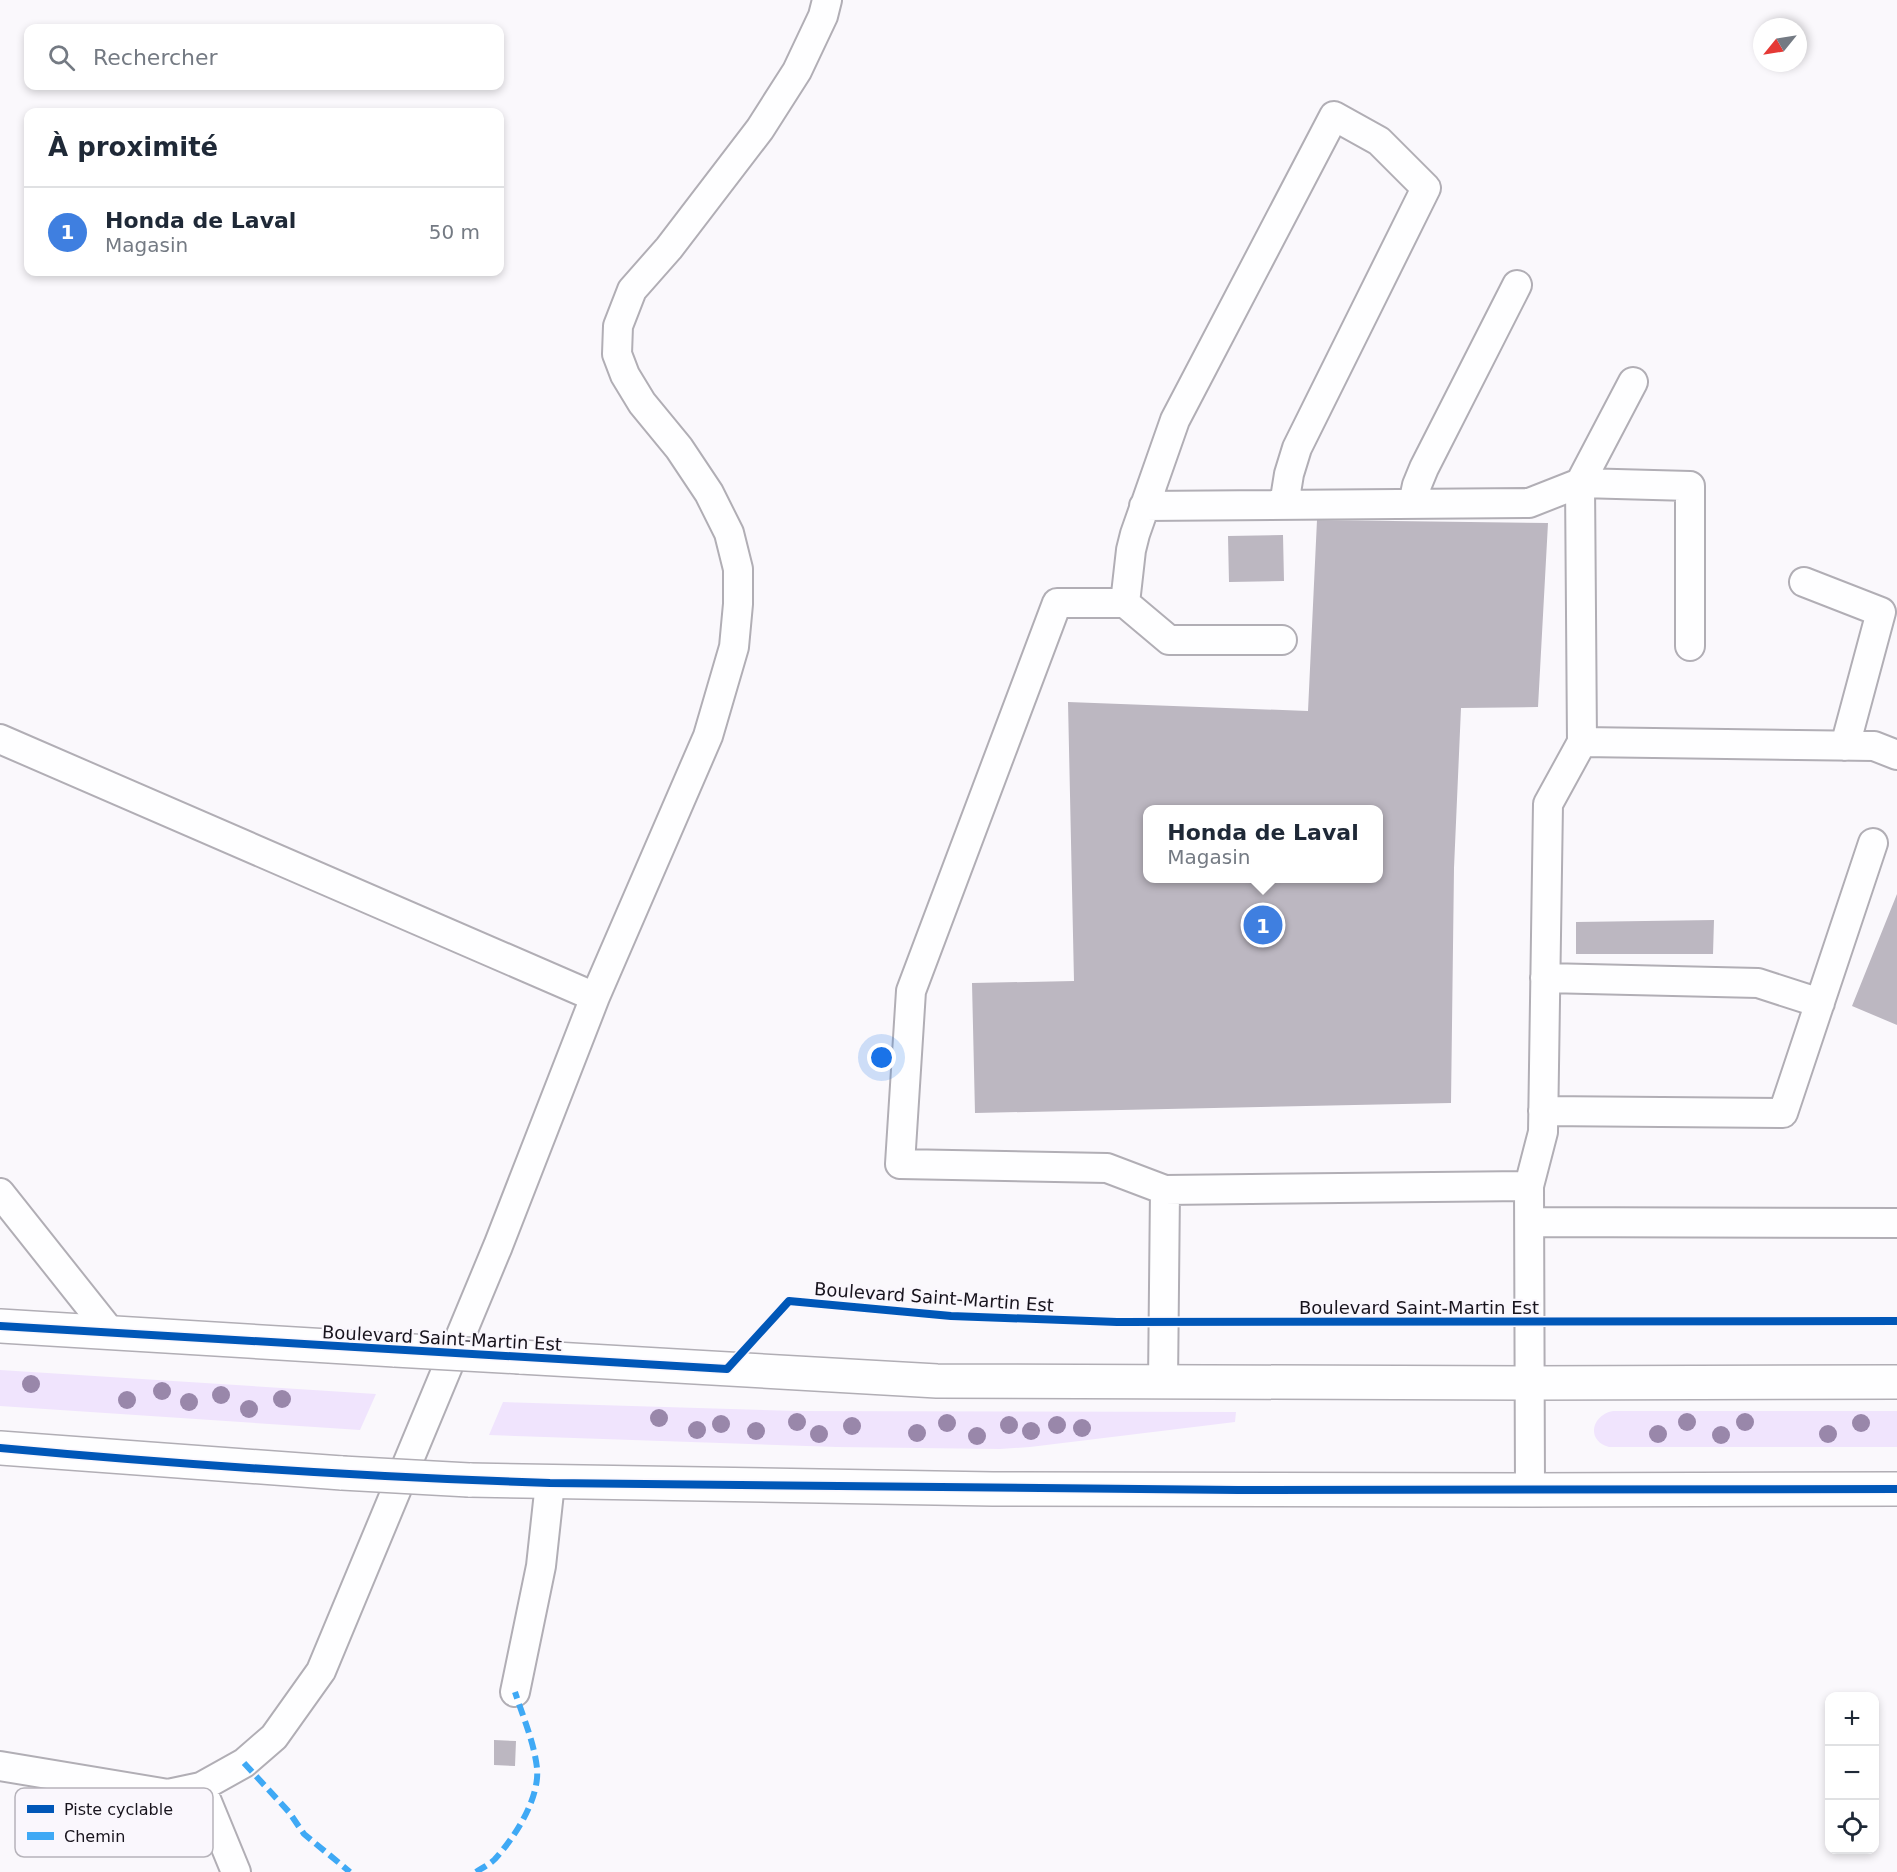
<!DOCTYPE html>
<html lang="fr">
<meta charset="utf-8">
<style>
:root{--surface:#fff;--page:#f6f6f7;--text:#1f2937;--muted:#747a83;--line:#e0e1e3;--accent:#1a73e8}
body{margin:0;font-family:"DejaVu Sans",sans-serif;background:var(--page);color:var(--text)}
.controls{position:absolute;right:18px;bottom:18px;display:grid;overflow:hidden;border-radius:12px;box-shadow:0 3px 9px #0003}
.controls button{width:54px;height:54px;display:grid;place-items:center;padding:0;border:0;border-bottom:2px solid var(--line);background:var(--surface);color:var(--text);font:30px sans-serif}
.compass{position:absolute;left:1753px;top:18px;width:54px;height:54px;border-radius:50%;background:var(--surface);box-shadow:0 3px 9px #0003;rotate:240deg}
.you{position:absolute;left:882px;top:1058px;width:21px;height:21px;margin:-15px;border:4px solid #fff;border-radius:50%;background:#1a73e8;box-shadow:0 0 0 9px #1a73e833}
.badge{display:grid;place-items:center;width:39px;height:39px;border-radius:50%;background:var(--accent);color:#fff;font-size:20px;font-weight:700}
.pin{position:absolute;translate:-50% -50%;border:3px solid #fff;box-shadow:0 2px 6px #0006}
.popup{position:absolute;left:1143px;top:805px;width:240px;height:78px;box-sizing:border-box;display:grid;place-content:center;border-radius:12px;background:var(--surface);filter:drop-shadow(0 2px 4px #0005);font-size:20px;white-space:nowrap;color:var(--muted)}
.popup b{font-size:22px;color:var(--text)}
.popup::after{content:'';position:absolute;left:50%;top:100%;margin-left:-12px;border:12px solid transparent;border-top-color:var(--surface)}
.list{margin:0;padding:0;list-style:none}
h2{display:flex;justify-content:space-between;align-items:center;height:78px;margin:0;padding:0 24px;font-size:26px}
h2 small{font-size:20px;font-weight:400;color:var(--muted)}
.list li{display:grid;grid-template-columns:39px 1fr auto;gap:18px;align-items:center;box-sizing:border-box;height:90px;padding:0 24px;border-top:2px solid var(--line)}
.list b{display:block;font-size:22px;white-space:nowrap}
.list p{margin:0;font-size:20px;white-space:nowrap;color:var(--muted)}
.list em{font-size:20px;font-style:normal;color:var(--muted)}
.icon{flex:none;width:33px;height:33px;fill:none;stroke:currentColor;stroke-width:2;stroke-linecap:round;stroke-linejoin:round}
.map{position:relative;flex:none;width:1897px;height:1872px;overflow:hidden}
.search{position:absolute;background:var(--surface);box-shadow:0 3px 9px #0003;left:24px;top:24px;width:480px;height:66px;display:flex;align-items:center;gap:15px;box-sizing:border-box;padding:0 21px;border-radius:12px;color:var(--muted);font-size:22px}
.panel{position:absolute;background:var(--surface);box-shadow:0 3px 9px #0003;left:24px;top:108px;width:480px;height:168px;border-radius:12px}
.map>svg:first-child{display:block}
.green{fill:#f0e4fd}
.building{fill:#bcb7c1;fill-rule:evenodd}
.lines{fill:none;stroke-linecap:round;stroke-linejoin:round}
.lane-casing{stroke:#b1aeb5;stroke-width:32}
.secondary-casing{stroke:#b1aeb5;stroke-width:36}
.lane{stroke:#fefeff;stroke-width:28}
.secondary{stroke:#fefeff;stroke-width:33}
.secondary-bridge-casing{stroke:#b1aeb5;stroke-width:36;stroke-linecap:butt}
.secondary-bridge{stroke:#fefeff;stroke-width:33}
.quiet{stroke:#3fa9f5;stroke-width:6;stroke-dasharray:12 6;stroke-linecap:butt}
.cycleway-casing{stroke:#faf7fd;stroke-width:11}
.cycleway{stroke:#0057b8;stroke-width:8}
.tree{fill:#9987aa}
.labels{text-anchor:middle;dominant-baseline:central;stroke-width:4.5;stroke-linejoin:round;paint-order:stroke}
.street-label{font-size:18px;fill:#18141d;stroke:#faf7fd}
.key{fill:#faf7fd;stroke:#b6b3ba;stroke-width:1.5}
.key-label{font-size:16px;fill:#18141d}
</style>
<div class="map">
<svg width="1897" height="1872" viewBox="0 0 1897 1872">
<rect width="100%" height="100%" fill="#faf8fc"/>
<path class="green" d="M 0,1370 L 376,1394 L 360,1430 L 0,1406 Z
M 503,1402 L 795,1411 L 1236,1412 L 1235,1422 L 1030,1447 L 1000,1449 L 836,1447 L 489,1435 Z
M 1613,1411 L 1897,1411 L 1897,1447 L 1609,1447 C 1586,1441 1591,1415 1613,1411 Z"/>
<path class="building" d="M 1317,520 L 1548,523 L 1538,707 L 1461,708 L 1454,868 L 1451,1103 L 975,1113 L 972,983 L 1074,981 L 1068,702 L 1308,711 ZM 1148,810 L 1378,810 L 1378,878 L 1148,878 Z
M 1283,535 L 1284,581 L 1229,582 L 1228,536 Z
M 1897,894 L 1897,1025 L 1852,1006 Z
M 1714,920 L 1713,954 L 1576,954 L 1576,922 Z
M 494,1740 L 516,1741 L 515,1766 L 494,1765 Z"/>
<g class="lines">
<defs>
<path id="lane" d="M 1413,504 L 1417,485 L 1424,468 L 1517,285
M 1284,505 L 1289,474 L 1297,448 L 1426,188 L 1379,141 L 1334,116 L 1175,420 L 1135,534 L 1131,550 L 1125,603 L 1057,603 L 911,991 L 900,1164 L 1107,1168 L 1165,1190 L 1529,1186
M 1144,506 L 1529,503 L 1580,483 L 1690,486 L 1690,646
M 1804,582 L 1881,612 L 1845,746
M 1125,603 L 1169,640 L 1282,640
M 0,739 L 595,997
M 1582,742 L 1580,483 L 1633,382
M 1545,978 L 1758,983 L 1820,1003
M 1543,1111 L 1783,1113 L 1873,843
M 0,1193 L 112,1334
M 1530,1222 L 1897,1223
M 1163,1383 L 1165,1190
M 1530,1490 L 1529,1186 L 1543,1132 L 1548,804 L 1582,742 L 1874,746 L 1897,755
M 515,1692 L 541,1566 L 550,1483
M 0,1766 L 168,1794 L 201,1787 L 244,1763 L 274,1737 L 321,1671 L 498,1246 L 595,997 L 708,736 L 734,647 L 738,604 L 738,569 L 729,533 L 709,493 L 679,448 L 642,403 L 625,375 L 617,354 L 618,326 L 632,290 L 669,248 L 760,129 L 797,71 L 823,16 L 827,0
M 201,1787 L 236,1872"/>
<path id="secondary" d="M 0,1326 L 395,1350
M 520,1357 L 937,1381 L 1530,1383 L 1897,1382
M 0,1448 L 342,1473
M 469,1480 L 993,1489 L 1530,1490 L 1897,1489"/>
</defs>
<use href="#lane" class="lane-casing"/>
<use href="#secondary" class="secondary-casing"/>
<use href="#lane" class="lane"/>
<use href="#secondary" class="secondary"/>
<defs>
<path id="secondary-bridge" d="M 395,1350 L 520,1357
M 342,1473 L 469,1480"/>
</defs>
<use href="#secondary-bridge" class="secondary-bridge-casing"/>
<use href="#secondary-bridge" class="secondary-bridge"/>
<path class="quiet" d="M 244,1763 L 289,1812 L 304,1834 L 350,1872
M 476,1872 C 482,1868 490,1864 495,1859 C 515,1837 540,1798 537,1768 C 534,1742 523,1717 515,1692"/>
<defs>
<path id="cycleway" d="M 0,1326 L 727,1369 L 789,1301 L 951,1316 L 1117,1322 L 1897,1321
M 0,1448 C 183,1465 367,1477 550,1483 L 1238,1490 L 1897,1489"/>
</defs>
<use href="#cycleway" class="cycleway-casing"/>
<use href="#cycleway" class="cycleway"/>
</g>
<g class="tree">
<circle cx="31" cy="1384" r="9"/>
<circle cx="162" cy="1391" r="9"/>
<circle cx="221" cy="1395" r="9"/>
<circle cx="282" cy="1399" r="9"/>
<circle cx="127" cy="1400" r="9"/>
<circle cx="189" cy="1402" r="9"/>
<circle cx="249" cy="1409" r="9"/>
<circle cx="659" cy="1418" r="9"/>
<circle cx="797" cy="1422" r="9"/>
<circle cx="1687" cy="1422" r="9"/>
<circle cx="1745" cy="1422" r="9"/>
<circle cx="947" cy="1423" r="9"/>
<circle cx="1861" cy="1423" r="9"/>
<circle cx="721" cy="1424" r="9"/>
<circle cx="1009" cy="1425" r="9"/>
<circle cx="1057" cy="1425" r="9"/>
<circle cx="852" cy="1426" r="9"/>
<circle cx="1082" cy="1428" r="9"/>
<circle cx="697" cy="1430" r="9"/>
<circle cx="756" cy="1431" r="9"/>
<circle cx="1031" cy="1431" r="9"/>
<circle cx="917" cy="1433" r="9"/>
<circle cx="819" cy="1434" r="9"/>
<circle cx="1658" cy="1434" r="9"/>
<circle cx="1828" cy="1434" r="9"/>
<circle cx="1721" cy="1435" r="9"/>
<circle cx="977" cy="1436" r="9"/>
</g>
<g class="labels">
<g class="street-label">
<text transform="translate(934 1297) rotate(4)">Boulevard Saint-Martin Est</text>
<text x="1419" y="1307">Boulevard Saint-Martin Est</text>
<text transform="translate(442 1338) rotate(3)">Boulevard Saint-Martin Est</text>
</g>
</g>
<rect x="15" y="1788" width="198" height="69" rx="9" class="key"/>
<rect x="27" y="1805" width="27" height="8" fill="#0057b8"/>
<rect x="27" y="1832" width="27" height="8" fill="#3fa9f5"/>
<g class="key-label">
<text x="64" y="1815">Piste cyclable</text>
<text x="64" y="1842">Chemin</text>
</g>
</svg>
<div class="controls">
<button>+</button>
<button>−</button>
<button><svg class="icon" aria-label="locate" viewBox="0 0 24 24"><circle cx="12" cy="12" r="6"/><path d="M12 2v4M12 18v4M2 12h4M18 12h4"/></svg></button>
</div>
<svg class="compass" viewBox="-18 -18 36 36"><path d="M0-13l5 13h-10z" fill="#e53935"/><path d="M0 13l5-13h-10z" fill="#747a83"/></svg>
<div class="you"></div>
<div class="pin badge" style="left:1263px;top:925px;background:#3f7fe0">1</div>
<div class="popup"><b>Honda de Laval</b>Magasin</div>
<div class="search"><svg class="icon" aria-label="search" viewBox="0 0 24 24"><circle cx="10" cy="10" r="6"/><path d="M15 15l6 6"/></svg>Rechercher</div>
<section class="panel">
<h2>À proximité<small></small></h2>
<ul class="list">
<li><span class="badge" style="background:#3f7fe0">1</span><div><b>Honda de Laval</b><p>Magasin</p></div><em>50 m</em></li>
</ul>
</section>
</div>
